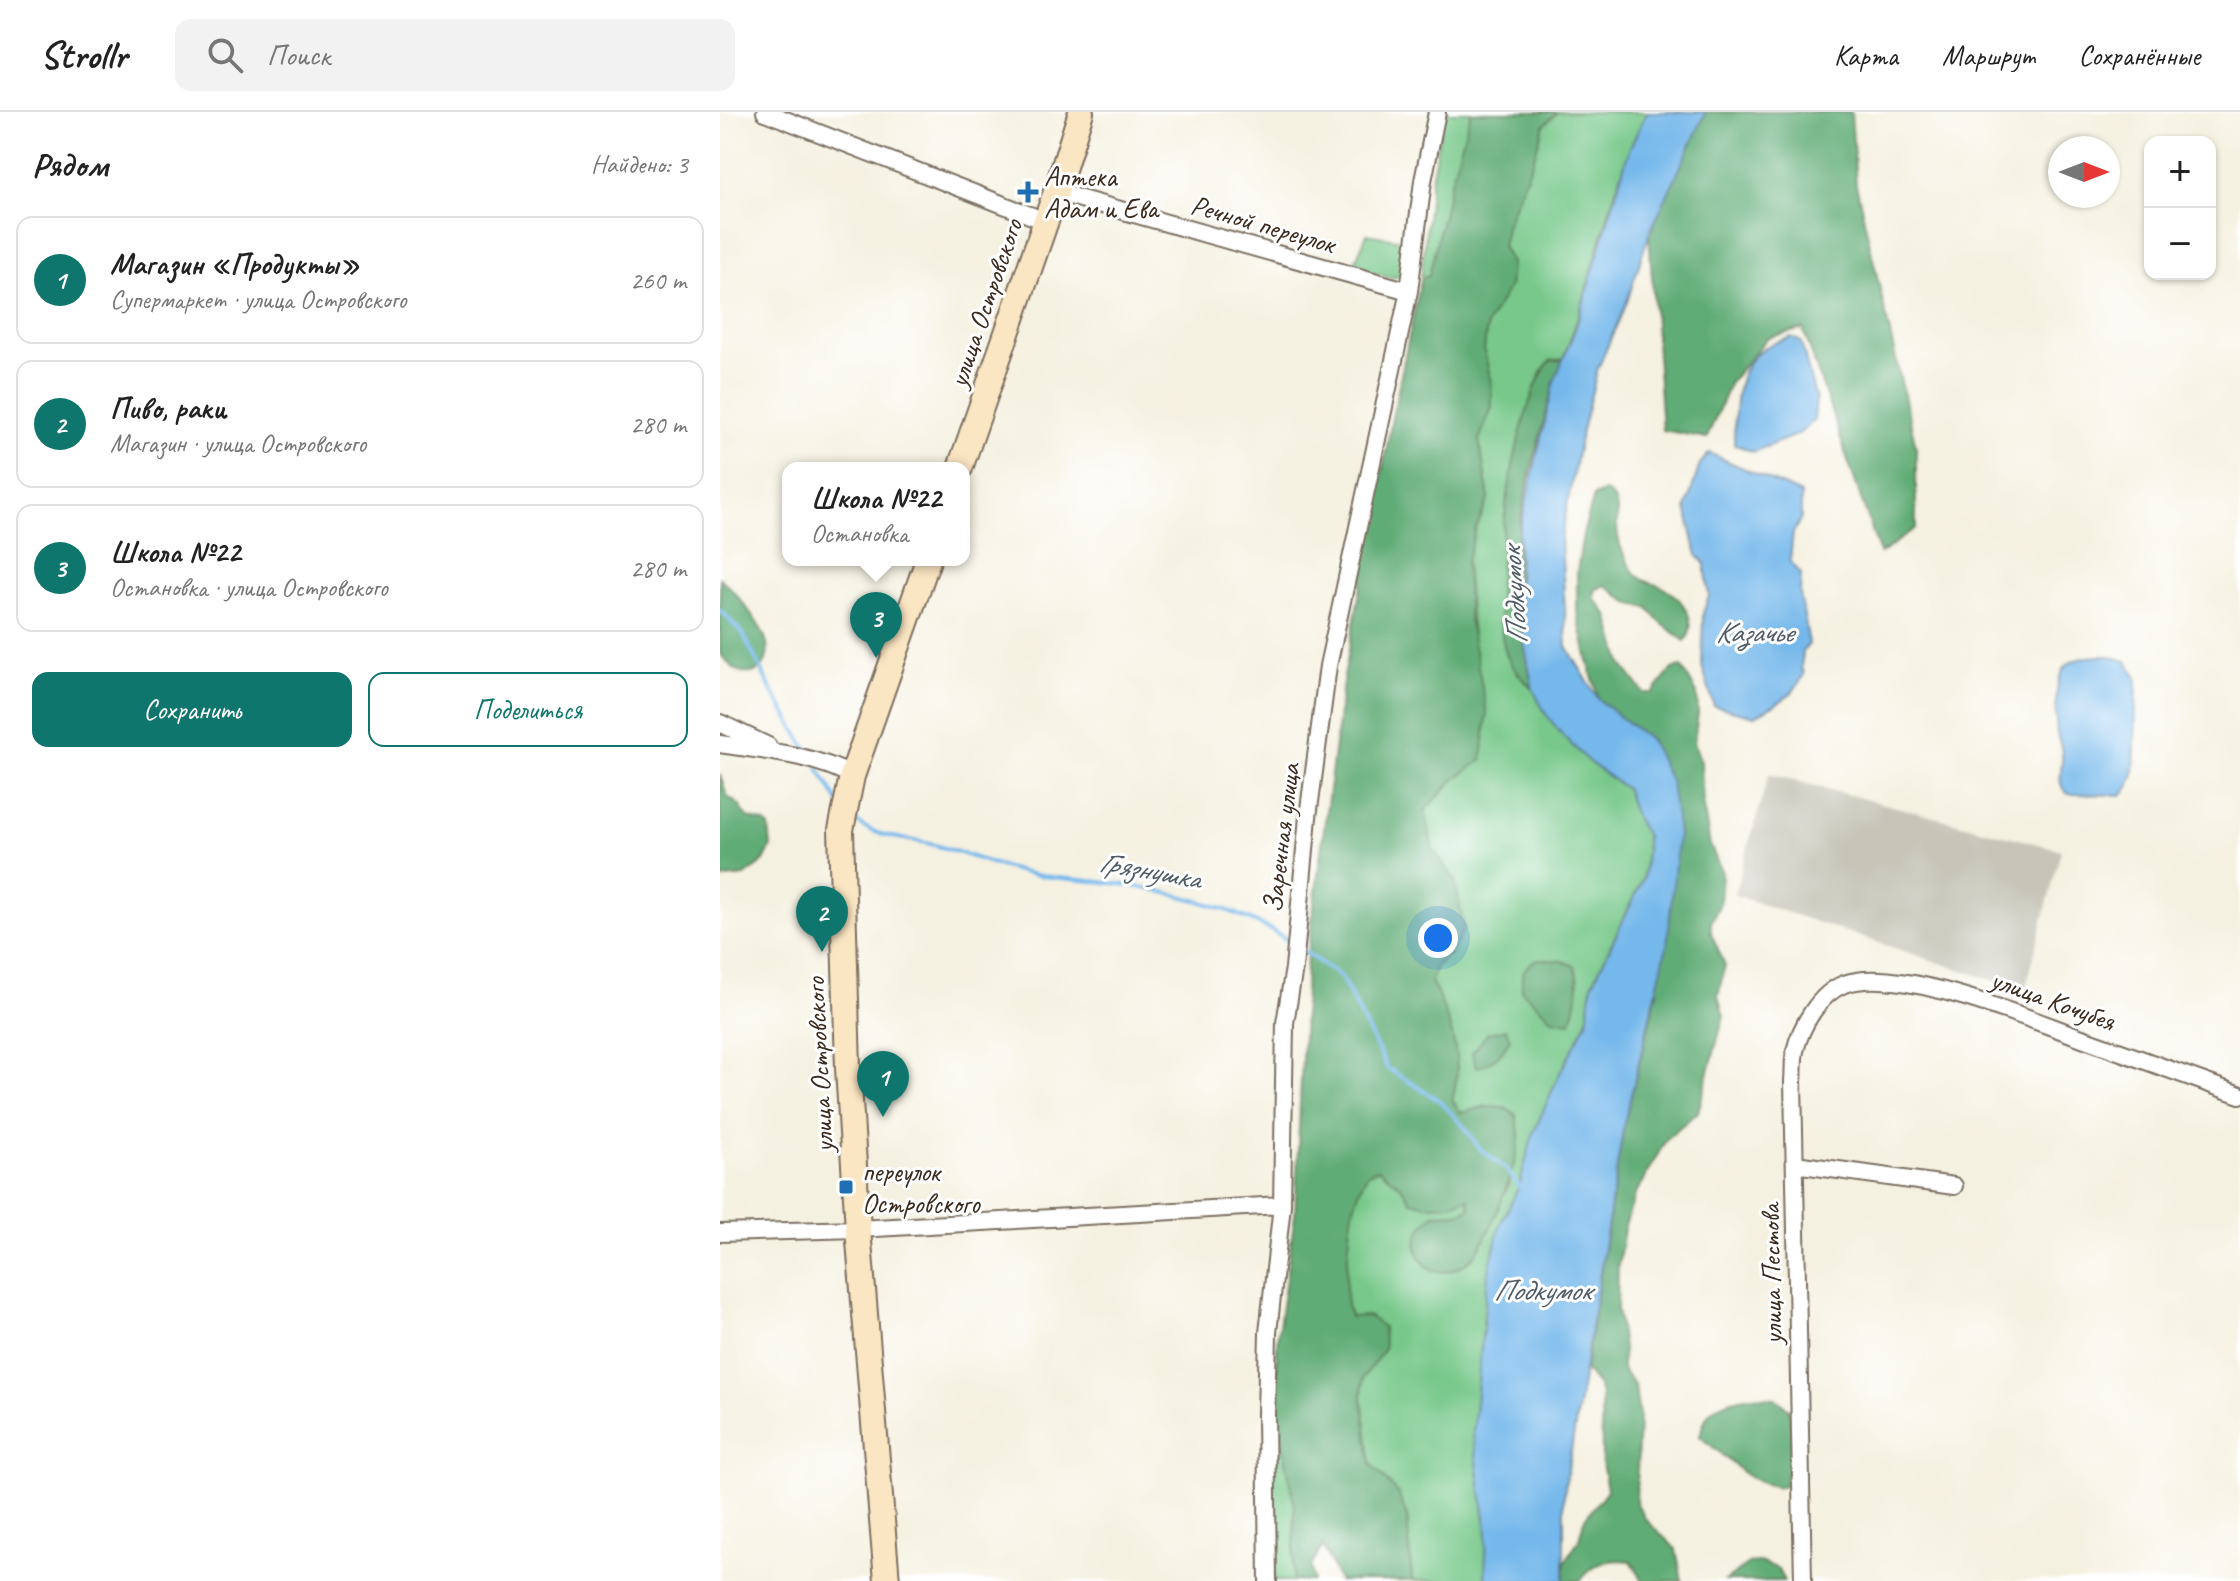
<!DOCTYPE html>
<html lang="ru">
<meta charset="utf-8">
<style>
:root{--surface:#fff;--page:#f2f2f2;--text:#222;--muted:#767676;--line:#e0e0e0;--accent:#0f766e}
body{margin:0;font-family:Caveat,sans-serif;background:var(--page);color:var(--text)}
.controls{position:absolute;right:24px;top:24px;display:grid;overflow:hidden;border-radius:16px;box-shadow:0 2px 6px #0004}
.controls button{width:72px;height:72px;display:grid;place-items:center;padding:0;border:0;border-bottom:2px solid var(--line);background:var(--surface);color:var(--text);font:40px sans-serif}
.compass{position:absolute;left:1328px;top:24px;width:72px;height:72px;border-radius:50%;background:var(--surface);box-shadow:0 2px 6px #0004;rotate:90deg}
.you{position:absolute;left:718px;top:826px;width:28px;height:28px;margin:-20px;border:6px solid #fff;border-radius:50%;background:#1a73e8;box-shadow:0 0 0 12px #1a73e833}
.badge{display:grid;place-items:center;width:52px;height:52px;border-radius:50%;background:var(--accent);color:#fff;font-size:26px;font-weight:700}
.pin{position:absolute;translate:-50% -66px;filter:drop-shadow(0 2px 4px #0008)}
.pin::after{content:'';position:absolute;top:42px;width:28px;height:24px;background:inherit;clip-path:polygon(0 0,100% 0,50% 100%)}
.popup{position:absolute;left:62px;top:350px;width:188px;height:104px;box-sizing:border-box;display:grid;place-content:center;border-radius:16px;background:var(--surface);filter:drop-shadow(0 2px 6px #0005);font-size:26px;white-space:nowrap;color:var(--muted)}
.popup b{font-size:30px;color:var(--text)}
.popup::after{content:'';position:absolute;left:50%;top:100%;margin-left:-16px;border:16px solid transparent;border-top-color:var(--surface)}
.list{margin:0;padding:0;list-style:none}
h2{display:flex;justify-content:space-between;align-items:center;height:104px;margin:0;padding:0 32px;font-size:34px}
h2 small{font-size:26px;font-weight:400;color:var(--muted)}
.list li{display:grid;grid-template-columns:52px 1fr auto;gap:24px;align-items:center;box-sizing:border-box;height:128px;margin:0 16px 16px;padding:0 16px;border:2px solid var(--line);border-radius:16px}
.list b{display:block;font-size:30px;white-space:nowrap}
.list p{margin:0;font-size:26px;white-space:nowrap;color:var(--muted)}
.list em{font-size:26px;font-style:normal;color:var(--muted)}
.actions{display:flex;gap:16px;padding:24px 32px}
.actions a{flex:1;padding:18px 0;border:2px solid var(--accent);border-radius:16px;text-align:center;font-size:28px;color:var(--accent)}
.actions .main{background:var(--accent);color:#fff}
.icon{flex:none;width:44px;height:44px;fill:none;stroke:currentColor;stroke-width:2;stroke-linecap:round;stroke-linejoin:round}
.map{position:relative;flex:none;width:1520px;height:1469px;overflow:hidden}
header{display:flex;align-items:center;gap:48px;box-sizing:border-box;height:112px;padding:0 40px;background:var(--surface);border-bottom:2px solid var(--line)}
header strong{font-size:38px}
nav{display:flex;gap:44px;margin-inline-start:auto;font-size:28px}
.search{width:560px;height:72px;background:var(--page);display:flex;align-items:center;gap:20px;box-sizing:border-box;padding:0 28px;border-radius:16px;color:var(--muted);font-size:30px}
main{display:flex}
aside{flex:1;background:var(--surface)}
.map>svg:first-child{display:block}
.industrial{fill:#c6c5b8}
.green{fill:#77c88a;stroke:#597954;stroke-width:2}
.forest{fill:#61ac76;stroke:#4e6b4a;stroke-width:2}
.water{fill:#75b8eb;stroke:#587184;stroke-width:2}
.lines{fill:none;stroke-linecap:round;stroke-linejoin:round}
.stream{stroke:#75b8eb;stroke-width:4}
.street-casing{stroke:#7c7062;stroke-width:20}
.secondary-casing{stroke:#7c7062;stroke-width:28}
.street{stroke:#fff;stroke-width:16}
.secondary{stroke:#fbe6c3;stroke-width:24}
.poi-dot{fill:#1f6fb2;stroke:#fff;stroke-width:3}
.labels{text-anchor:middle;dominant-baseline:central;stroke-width:6;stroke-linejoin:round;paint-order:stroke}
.poi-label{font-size:28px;fill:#3b2a1e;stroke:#fff;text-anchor:start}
.street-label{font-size:28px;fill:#3b2a1e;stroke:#fff}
.water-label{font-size:30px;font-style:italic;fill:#4f5c66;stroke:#fff}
</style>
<header>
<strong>Strollr</strong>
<div class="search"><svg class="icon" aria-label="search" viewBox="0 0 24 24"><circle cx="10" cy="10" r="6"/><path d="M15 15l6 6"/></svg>Поиск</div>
<nav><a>Карта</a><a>Маршрут</a><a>Сохранённые</a></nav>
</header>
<main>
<aside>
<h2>Рядом<small>Найдено: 3</small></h2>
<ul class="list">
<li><span class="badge">1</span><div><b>Магазин «Продукты»</b><p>Супермаркет · улица Островского</p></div><em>260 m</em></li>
<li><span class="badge">2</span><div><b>Пиво, раки</b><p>Магазин · улица Островского</p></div><em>280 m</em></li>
<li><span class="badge">3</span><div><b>Школа №22</b><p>Остановка · улица Островского</p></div><em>280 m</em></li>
</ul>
<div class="actions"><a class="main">Сохранить</a><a>Поделиться</a></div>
</aside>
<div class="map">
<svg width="1520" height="1469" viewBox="0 0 1520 1469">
<rect width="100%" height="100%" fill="#fff"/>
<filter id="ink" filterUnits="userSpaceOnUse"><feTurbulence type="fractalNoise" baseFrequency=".0125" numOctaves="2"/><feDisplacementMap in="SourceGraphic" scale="16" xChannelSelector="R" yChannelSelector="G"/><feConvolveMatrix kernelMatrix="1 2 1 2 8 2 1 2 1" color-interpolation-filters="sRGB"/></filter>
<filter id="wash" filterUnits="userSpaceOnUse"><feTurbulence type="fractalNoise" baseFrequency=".006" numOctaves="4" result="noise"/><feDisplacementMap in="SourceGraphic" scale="32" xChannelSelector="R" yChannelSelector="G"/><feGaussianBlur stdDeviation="1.8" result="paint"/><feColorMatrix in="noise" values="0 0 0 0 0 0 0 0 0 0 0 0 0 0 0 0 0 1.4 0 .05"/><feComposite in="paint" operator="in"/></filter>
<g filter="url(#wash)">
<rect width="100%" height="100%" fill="#f5f1e0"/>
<path class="industrial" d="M 1049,662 L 1341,738 L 1305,879 L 1014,783 Z"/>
<path class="green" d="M 724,0 L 751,0 L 730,73 L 709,164 L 701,167 L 711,68 Z
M 837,0 L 927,0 C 888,78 875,167 843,247 L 830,249 L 821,260 L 805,310 L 787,384 L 779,494 L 786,542 L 799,563 L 813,577 L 825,601 L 869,650 L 906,677 L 914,702 L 927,724 L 926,741 L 923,766 L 872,873 L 867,910 L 840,961 L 813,1022 L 799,1075 L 780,1113 L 768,1163 L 753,1322 L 767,1420 L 765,1469 L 692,1469 L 687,1405 L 677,1380 L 651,1352 L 642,1286 L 643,1266 L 664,1237 L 630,1206 L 624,1183 L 629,1111 L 640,1074 L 648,1061 L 658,1057 L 681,1074 L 691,1088 L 705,1093 L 731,1092 L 748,1086 L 750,1096 L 739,1101 L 714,1102 L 753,1146 L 790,1071 L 786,995 L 766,994 L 741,1001 L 732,988 C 745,950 728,903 710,869 L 716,853 L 732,841 L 735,769 L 712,736 L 705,697 L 735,667 L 762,648 L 746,451 L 756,416 L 769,387 L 759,328 L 772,295 L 771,270 L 764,238 L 767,212 L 789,175 L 791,151 L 782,134 L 787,111 L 813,48 L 824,13 Z
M 647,122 L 688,129 L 685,162 L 672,166 L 637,158 L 634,152 Z
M 557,1228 L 558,1307 L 575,1395 L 573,1469 L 555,1469 L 552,1364 Z"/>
<path class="forest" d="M 751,0 L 837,0 L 824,13 L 813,48 L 787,111 L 782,134 L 791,151 L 789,175 L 767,212 L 764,239 L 771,270 L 772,295 L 759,328 L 769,387 L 756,416 L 746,451 L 749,508 L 767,601 L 762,648 L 735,667 L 705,698 L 712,736 L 735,769 L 744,816 L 732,841 L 716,853 L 711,869 C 729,906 745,946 732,988 L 741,1001 C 761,996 779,989 796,1003 C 797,1011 800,1020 799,1027 C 797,1051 768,1133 751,1147 C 747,1151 740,1155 735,1157 C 715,1167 693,1149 697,1127 C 699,1116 707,1109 714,1102 L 739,1101 L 750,1096 L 748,1086 L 731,1092 L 706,1093 L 691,1089 L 681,1074 L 658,1057 L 648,1061 C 629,1093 631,1119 627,1154 C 626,1174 624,1187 630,1205 L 648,1204 L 663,1215 L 664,1237 L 643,1266 L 642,1286 L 651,1352 L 677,1380 L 687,1405 L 692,1469 L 619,1469 L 603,1434 L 591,1454 L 593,1469 L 573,1469 L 575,1395 L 558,1307 L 557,1228 L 575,1103 L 586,855 L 623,570 L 672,306 L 701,167 L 709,164 L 730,73 Z
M 986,0 L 1131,0 L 1136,72 L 1196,335 L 1196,416 L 1160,442 L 1083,217 L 1047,226 L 1010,270 L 987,326 L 942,318 L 929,122 Z
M 843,248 L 834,270 C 822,319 806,369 799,419 C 792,472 803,526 813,577 C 803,567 792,557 787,543 C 765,488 793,294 830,249 Z
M 885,379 C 904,391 894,406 898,424 C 900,436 907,450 913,459 C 921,471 935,470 946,477 C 964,488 979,511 965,529 L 941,511 L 928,496 L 909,491 L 885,473 L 875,478 L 875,487 L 888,503 L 902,552 L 924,581 L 933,581 L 952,557 L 962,555 L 977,581 L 978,601 L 974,631 L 981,650 L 983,693 L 990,733 L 1002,761 L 1000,791 L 991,811 L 991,821 L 1005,853 L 998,884 L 1004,904 L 978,1000 L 947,1026 L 915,1083 L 904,1117 L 898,1154 L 897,1196 L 903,1235 L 902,1257 L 915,1275 L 919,1304 L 916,1390 L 926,1408 L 956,1437 L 962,1469 L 923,1469 L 911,1449 C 888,1446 875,1450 860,1469 L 844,1469 L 845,1450 L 859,1427 L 864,1408 L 887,1378 L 882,1351 L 881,1283 L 878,1274 L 865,1258 L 904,1012 L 937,880 L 931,629 L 879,588 L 868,549 L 857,500 L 857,459 L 863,422 L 874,384 Z
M 0,466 C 14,478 44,515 47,532 C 51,555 34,569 13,556 C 9,552 4,546 0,542 Z
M 0,662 L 7,684 L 19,693 L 28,706 L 46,711 L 49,715 L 51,735 L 44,749 L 25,764 L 5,766 L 0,769 Z
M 817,847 L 842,849 L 855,854 C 861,873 856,892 851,910 L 832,907 L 802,879 C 801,862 802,856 817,847 Z
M 786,917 L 790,927 C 782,941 773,952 756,955 L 752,941 L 768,921 Z
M 1031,1284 L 1055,1286 L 1069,1297 C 1074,1325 1071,1348 1064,1375 C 1025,1374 1010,1345 980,1325 C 985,1293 1003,1289 1031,1284 Z
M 1039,1450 L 1057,1456 L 1064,1469 L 1005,1469 L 1030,1451 Z"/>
<path class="water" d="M 927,0 L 986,0 L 929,122 L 907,190 L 878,256 L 860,326 L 841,427 L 847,535 L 879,588 L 931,629 L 951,671 L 958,722 L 947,834 L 904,1012 L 844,1382 L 844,1469 L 765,1469 L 767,1420 L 753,1322 L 768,1163 L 780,1113 L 799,1075 L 813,1022 L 840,961 L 867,910 L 872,873 L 923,767 L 926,741 L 926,724 L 914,702 L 906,677 L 869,650 L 844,625 L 825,601 L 813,577 L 802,521 L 798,478 L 799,421 L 834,270 L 856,215 L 910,35 Z
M 1072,225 L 1081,230 L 1096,288 L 1094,308 L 1079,322 L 1033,340 L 1014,332 C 1015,298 1012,252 1048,234 C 1055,230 1064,228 1072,225 Z
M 989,341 L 1081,382 L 1081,406 L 1073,421 L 1070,449 L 1081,462 L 1080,483 L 1089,532 L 1083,539 L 1081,556 L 1084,562 C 1069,591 1060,587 1035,604 L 994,594 L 982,554 L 983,501 L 989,484 L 985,452 L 977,443 L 966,396 L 980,352 Z
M 1389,544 L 1407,549 L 1417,566 L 1414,661 L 1409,675 L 1402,683 L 1348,682 C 1334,672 1344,656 1342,641 C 1342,635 1338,628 1337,622 C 1335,606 1334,566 1346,554 C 1356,544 1376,544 1389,544 Z"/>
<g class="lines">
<path class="stream" d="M 0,498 L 23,522 L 52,579 L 89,641
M 98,656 L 118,689
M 132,705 C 151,726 185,726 211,732 C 248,742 283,758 322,764 C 354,768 387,769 419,775 C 473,785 526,800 572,831
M 579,836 L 621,865 L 667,956 L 720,989 L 747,1018 L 759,1036 L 787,1058 L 801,1077"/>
</g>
</g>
<g filter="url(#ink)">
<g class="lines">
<defs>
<path id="street" d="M 45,0 L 325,109
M 336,80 L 689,179
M 0,611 L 48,634
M 0,632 C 44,639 92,642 132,664
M 1075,1052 L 1234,1074
M 0,1121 L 138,1117 L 562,1093
M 548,1469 L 546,1302 L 548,1221 L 562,1093 L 565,911 L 574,856 L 588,705 L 608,554 L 689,179 L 703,69 L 717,0
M 1083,1469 L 1073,969 C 1074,959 1073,948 1075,939 C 1081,914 1099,882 1124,872 C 1179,852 1311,908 1365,927 C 1417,946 1468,964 1520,983"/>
<path id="secondary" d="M 240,356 L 336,80 L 361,0
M 167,1469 L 138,1117 L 128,956 L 121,718 L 132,664 L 208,448"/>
</defs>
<use href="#street" class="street-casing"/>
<use href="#secondary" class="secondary-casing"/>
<use href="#street" class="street"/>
<use href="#secondary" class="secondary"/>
</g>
</g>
<g class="poi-dot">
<path d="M304 68h8v8h8v8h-8v8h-8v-8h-8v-8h8z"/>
<rect x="118" y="1067" width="16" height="16" rx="4"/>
</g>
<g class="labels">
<g class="poi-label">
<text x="324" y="64">Аптека<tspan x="324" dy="32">Адам и Ева</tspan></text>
<text x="142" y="1059">переулок<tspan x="142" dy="32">Островского</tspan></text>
</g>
<g class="street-label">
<text transform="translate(543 112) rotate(16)">Речной переулок</text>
<text transform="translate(265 191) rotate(-71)">улица Островского</text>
<text transform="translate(561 726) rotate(-83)">Заречная улица</text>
<text transform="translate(1333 888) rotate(20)">улица Кочубея</text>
<text transform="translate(99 953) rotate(-93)">улица Островского</text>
<text transform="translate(1051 1162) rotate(-91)">улица Пестова</text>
</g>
<g class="water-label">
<text transform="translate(794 484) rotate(-94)">Подкумок</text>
<text x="1034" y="520">Казачье</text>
<text transform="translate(430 758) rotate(10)">Грязнушка</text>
<text x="822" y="1178">Подкумок</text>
</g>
</g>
</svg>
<div class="controls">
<button>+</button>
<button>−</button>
</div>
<svg class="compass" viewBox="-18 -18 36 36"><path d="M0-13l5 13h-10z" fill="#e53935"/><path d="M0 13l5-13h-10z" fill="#767676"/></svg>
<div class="you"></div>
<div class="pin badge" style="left:163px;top:1005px">1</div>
<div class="pin badge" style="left:102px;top:840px">2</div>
<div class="pin badge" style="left:156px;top:546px">3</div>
<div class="popup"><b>Школа №22</b>Остановка</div>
</div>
</main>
